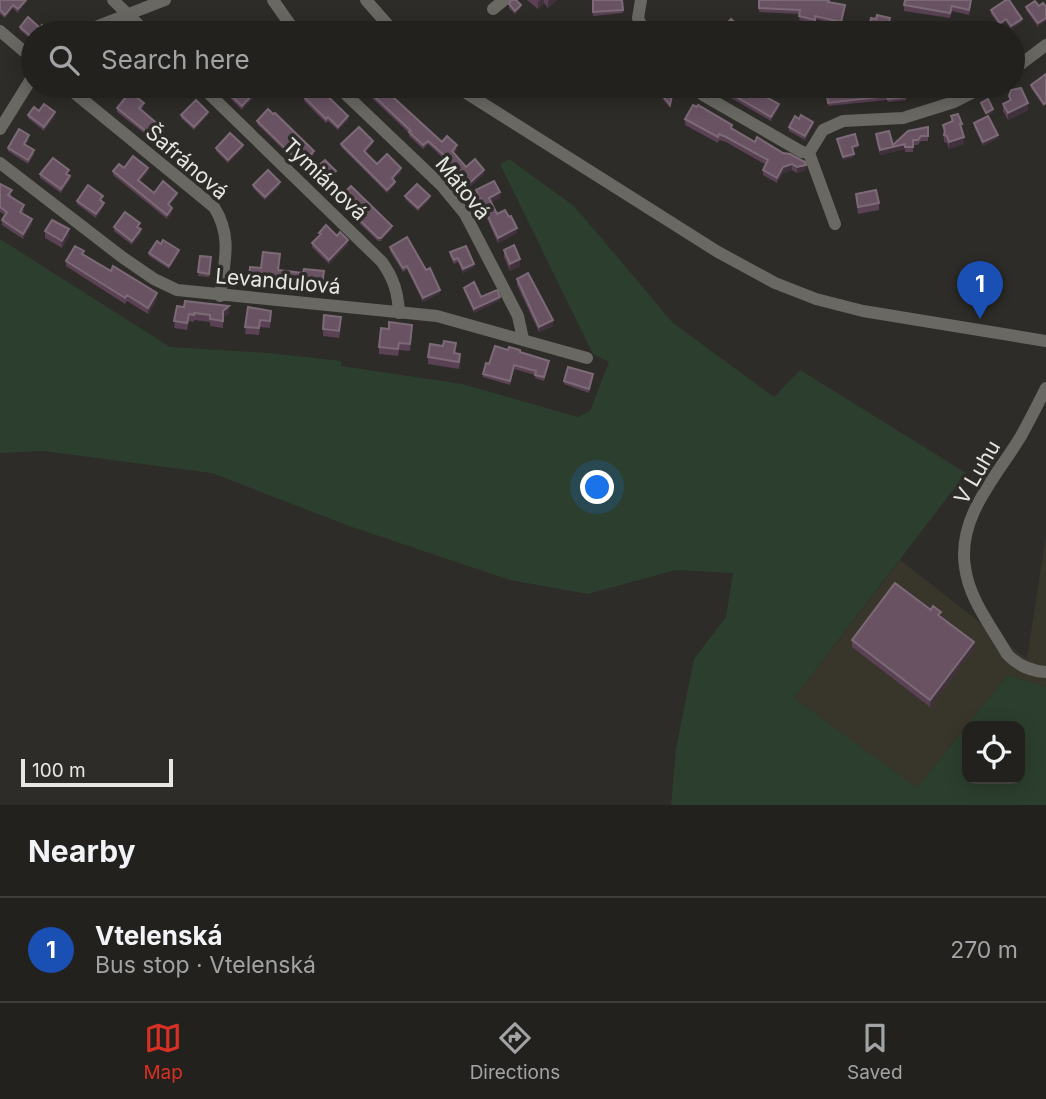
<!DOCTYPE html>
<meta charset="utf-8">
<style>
:root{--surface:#22211e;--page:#2a2927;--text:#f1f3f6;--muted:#a2a3a4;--line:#3f3e3c;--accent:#d93025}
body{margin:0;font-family:Inter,sans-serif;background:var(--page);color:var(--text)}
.controls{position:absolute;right:21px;bottom:21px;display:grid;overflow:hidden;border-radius:14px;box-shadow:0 4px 18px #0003}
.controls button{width:63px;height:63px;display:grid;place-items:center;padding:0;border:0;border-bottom:2px solid var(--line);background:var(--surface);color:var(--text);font:35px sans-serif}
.scale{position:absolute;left:21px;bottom:18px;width:152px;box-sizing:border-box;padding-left:7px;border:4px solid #e6e6e3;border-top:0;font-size:19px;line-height:24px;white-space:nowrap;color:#e6e6e3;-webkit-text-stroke:5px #2d2c28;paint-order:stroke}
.you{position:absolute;left:598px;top:488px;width:24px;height:24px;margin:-18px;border:5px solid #fff;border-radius:50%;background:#1a73e8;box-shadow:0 0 0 10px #1a73e833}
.badge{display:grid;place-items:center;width:46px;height:46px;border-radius:50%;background:var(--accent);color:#fff;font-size:23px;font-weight:700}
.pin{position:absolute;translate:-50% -58px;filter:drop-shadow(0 2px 4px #0008)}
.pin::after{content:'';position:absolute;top:37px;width:24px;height:21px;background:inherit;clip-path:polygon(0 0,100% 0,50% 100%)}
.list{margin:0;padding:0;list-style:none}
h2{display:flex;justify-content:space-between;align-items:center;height:91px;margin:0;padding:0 28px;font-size:30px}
h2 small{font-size:23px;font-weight:400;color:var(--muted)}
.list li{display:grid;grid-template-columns:46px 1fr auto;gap:21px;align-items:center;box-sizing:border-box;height:105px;padding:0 28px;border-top:2px solid var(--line)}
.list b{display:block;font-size:26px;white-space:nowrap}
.list p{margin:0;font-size:23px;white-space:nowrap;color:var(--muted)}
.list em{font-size:23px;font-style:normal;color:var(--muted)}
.icon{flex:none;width:38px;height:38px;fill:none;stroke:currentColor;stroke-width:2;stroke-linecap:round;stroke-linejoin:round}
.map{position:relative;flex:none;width:1046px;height:805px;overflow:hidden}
.search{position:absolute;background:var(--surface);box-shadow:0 4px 18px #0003;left:21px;right:21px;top:21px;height:77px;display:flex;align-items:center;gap:18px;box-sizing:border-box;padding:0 24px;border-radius:38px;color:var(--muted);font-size:26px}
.sheet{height:196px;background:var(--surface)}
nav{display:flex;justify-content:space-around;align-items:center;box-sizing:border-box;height:98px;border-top:2px solid var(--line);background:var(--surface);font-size:19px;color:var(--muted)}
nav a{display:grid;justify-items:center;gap:4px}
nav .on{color:var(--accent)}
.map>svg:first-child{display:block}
.built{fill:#38352b}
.green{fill:#2c3f2e}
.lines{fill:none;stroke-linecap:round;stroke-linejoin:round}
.street{stroke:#696863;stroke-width:12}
.wall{fill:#5a4154}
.shaded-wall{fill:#41313c}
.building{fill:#695363;stroke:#7c6a77;stroke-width:2}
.labels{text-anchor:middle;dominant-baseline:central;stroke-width:7;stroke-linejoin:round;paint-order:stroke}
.street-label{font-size:21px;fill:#e6e6e3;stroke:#2d2c28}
</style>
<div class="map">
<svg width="1046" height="805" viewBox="0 0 1046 805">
<rect width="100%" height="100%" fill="#2d2c28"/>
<path class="built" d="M 1046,535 L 1046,687 L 1008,675 L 917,789 L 794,698 L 900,560 L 1027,659 Z"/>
<path class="green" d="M 509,159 L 574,206 L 673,323 L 774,397 L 800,370 L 966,473 L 794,698 L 917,788 L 967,726 L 967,779 L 1020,779 L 1020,726 L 967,726 L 1008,675 L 1046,687 L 1046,805 L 671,805 L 676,748 L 694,659 L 726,617 L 733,573 L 675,570 L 588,594 L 510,580 L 349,526 L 212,473 L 43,451 L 0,453 L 0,239 L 170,347 L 269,353 L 341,361 L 341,366 L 462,384 L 578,417 L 590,411 L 609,362 L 593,354 L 500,164 Z"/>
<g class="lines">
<path class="street" d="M 113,0 L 147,33
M 273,0 L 296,33
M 366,0 L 395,33
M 641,0 L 638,18 L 645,33
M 493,9 L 504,0
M 0,31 L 33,59
M 80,33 L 165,0
M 758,33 C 774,26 788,30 805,33
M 1013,70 L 1046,45
M 66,86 L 214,207 C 233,237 224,263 220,296
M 201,86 L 382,262 C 394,279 398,293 399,313
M 337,86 L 442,186 L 465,214 L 518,316 L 523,339
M 455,86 L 718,252 L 775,283 L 816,299 L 863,311 L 1046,341
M 694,86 L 703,95 L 802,152 L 809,153 L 823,130 L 843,121 L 903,118 L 954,102 L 986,86
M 948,86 L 954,102
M 0,129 L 33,76
M 809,153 L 835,224
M 0,163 L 122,257 L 154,279 L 177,290 L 437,316 L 587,358
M 1046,388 C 1038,404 1030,420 1021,436 C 997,476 957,517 965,567 C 969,599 991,626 1007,654 C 1018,666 1030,671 1046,672"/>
</g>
<path class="wall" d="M 0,0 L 27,0 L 27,1 L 18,13 L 13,8 L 5,18 L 0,14 Z
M 527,0 L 557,0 L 548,8 L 544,3 L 538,9 Z
M 592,0 L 622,0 L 623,13 L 593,16 Z
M 759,0 L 829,2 L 845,9 L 841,25 L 815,19 L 815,23 L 799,20 L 800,14 L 759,12 Z
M 509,4 L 521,8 L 515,14 L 509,8 Z
M 904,5 L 971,5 L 969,15 L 952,11 L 950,18 L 904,11 Z
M 1039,6 L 1038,27 L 1026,10 L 1026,7 Z
M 991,10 L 1022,22 L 1011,29 L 1006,22 L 1000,26 L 991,14 Z
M 889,23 L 897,28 L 896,33 L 868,33 L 868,31 Z
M 20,27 L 40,28 L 49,33 L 33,33 L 33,41 L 20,30 Z
M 1046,74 L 1044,107 L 1031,88 L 1031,85 Z
M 148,86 L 173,86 L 161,98 Z
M 298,86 L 348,120 L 338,130 L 328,121 L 326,123 L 304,101 L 304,97 L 305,96 L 298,89 Z
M 359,86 L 381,86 L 442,142 L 457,149 L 454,153 L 466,167 L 484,174 L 465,191 L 448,170 L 443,175 L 436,169 L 436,165 L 443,158 L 428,144 L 423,149 L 409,136 L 409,133 Z
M 652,86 L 671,86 L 676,95 L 672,99 L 670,108 Z
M 740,86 L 753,86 L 751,88 L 779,107 L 771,121 L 719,91 L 719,87 L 739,87 Z
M 928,86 L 928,93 L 906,96 L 906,100 L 888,102 L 887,100 L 828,106 L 826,89 L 874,89 Z
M 225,90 L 255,96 L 242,110 L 225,93 Z
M 1009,96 L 1028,110 L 1008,120 L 1003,111 L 1003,104 L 1009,101 Z
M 144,106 L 141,110 L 161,131 L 160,132 L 163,138 L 158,144 L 117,112 L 117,108 Z
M 39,111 L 55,116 L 44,131 L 28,118 L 28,115 Z
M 181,115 L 208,115 L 194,130 L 181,118 Z
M 951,116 L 962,130 L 964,144 L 949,149 L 947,143 L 944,142 L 943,125 L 951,122 Z
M 685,119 L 732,129 L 806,170 L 797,173 L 792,170 L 783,173 L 777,183 L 763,175 L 763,170 L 766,165 L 726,142 L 719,140 L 718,143 L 685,125 Z
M 257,121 L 314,154 L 310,158 L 318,166 L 336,174 L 323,188 L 257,124 Z
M 974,123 L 998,138 L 983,146 L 974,127 Z
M 813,125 L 805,140 L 789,131 L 789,127 Z
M 928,127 L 928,141 L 921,141 L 918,145 L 913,145 L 913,152 L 905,152 L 905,149 L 880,155 L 876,139 L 876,134 L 893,145 Z
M 29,139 L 25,145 L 34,154 L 28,164 L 8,151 L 8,148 Z
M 341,144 L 373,144 L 365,153 L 377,164 L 401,172 L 393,180 L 395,185 L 387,193 L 341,147 Z
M 216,148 L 243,148 L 228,163 L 216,151 Z
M 124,168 L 148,172 L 140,181 L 154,193 L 177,196 L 169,206 L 172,212 L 167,219 L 113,175 L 113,171 Z
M 40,174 L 69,174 L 68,175 L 70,180 L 61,193 L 40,178 Z
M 0,184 L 12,195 L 11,197 L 24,210 L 22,213 L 32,224 L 23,239 L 2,225 L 2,220 L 5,215 L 0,212 Z
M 253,185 L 280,185 L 265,200 L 253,188 Z
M 476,190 L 500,198 L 491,202 L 497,214 L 517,233 L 498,243 L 476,195 Z
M 856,194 L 879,203 L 879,210 L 858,214 Z
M 405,196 L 430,199 L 418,211 L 405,199 Z
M 338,199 L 392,229 L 381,241 L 378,241 L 338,203 Z
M 103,200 L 102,201 L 104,206 L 96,218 L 77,204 L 77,201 Z
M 114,227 L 140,227 L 139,228 L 141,233 L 132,245 L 114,231 Z
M 45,231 L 69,236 L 62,248 L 45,238 Z
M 319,233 L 337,236 L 348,244 L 329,264 L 312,247 L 312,243 L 319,236 Z
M 390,247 L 426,270 L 440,293 L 423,302 L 407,269 L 403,272 L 390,251 Z
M 504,250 L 520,266 L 510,271 L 504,257 Z
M 450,252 L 474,267 L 463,273 L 458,262 L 454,264 L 450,256 Z
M 149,253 L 179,253 L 169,269 L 149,256 Z
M 84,255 L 157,299 L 148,314 L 127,301 L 125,304 L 66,266 L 66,261 Z
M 200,256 L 211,257 L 209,277 L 198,276 Z
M 250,267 L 303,273 L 324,271 L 322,289 L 249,282 Z
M 517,279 L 553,326 L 539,332 L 517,285 Z
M 464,288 L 481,297 L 500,300 L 474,313 L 464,291 Z
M 177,306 L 229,313 L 223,318 L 223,328 L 210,326 L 210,322 L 194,320 L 194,322 L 189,321 L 187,330 L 174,328 Z
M 248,307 L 271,318 L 270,328 L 260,327 L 259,335 L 245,334 Z
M 341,324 L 339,338 L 323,336 L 323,329 Z
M 412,332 L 410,351 L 399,350 L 398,356 L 379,354 L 379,347 Z
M 456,350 L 455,353 L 460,361 L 459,369 L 428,364 L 428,357 Z
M 520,352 L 549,364 L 544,381 L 535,378 L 535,375 L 514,369 L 510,385 L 483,377 L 483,374 L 489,364 Z
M 593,377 L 589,393 L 564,384 L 564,381 Z
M 941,617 L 974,649 L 930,707 L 852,647 L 852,640 Z"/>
<path class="shaded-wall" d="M 26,0 L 27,0 L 27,1 L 18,13 L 18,9 Z
M 540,0 L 544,0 L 544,3 L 538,9 L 538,2 Z
M 550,0 L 557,0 L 548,8 L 548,1 Z
M 13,5 L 13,8 L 5,18 L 5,15 Z
M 521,5 L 521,8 L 515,14 L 515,11 Z
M 1046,18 L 1046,21 L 1038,27 L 1038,23 Z
M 1006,19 L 1006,22 L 1000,26 L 1000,23 Z
M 1022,19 L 1022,22 L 1011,29 L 1011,26 Z
M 169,86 L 173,86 L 161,98 L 161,95 Z
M 255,92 L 255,96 L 242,110 L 242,106 Z
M 1028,103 L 1028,110 L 1008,120 L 1008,113 Z
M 779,104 L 779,107 L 771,121 L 771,117 Z
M 993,109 L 993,113 L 986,116 L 986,113 Z
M 55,112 L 55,116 L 44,131 L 44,127 Z
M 208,112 L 208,115 L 194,130 L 194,127 Z
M 348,116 L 348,120 L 338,130 L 338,127 Z
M 813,122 L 813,125 L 805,140 L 805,136 Z
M 163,134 L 163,138 L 158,144 L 158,141 Z
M 998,135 L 998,138 L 983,146 L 983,142 Z
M 964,137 L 964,144 L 949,149 L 949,142 Z
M 373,141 L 373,144 L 364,154 L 364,151 Z
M 905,144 L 905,149 L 880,155 L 880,150 Z
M 243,145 L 243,148 L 228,163 L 228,160 Z
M 858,145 L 858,148 L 852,150 L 852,147 Z
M 854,154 L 854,157 L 843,161 L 843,157 Z
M 792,164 L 792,170 L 783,173 L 777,183 L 777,178 L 783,167 Z
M 806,165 L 806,170 L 797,173 L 797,167 Z
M 148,168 L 148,172 L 138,183 L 138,180 Z
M 401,168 L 401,172 L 392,181 L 392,178 Z
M 484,170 L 484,174 L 465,191 L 465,187 Z
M 336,171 L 336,174 L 323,188 L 323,185 Z
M 70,176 L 70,180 L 61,193 L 61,189 Z
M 280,182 L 280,185 L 265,200 L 265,197 Z
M 395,182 L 395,185 L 387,193 L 387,190 Z
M 500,192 L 500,198 L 489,203 L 489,198 Z
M 177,193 L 177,196 L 168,208 L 168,204 Z
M 430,196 L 430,199 L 418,211 L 418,208 Z
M 104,203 L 104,206 L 96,218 L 96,214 Z
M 172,208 L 172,212 L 167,219 L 167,215 Z
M 32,219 L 32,224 L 23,239 L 23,234 Z
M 392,226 L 392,229 L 381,241 L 381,238 Z
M 517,228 L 517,233 L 498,243 L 498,238 Z
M 69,229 L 69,236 L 62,248 L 62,241 Z
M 141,229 L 141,233 L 132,245 L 132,241 Z
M 348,240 L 348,244 L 329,264 L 329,260 Z
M 179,250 L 179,253 L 169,269 L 169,266 Z
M 520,259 L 520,266 L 510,271 L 510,264 Z
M 474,264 L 474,267 L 463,273 L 463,269 Z
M 440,290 L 440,293 L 423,302 L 423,298 Z
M 157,293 L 157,299 L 148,314 L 148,308 Z
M 500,297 L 500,300 L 474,313 L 474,309 Z
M 229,306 L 229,313 L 223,318 L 223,311 Z
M 553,320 L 553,326 L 539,332 L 539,327 Z
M 974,642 L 974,649 L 930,707 L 930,700 Z"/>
<path class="building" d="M 0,0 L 26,0 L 18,9 L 13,5 L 5,15 L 0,10 Z
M 511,0 L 516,0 L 521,5 L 515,11 L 509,4 Z
M 593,0 L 622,0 L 623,10 L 593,12 Z
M 759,0 L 829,0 L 828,2 L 845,5 L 841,22 L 815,16 L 815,20 L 799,16 L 800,10 L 759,8 Z
M 905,0 L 971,0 L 969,10 L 952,6 L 950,13 L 904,5 Z
M 1006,0 L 1009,0 L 1022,19 L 1011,26 L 1006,19 L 1000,23 L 991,10 Z
M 1035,1 L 1039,6 L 1043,3 L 1046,7 L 1046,18 L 1038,23 L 1026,7 Z
M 877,15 L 890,18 L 889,22 L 897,24 L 895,33 L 887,31 L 886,33 L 881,33 L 868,31 L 871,18 L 876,19 Z
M 28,17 L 40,28 L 42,25 L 49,31 L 48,33 L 33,33 L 33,38 L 20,27 Z
M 731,19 L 740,27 L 734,33 L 716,33 L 714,30 L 720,24 L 723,27 Z
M 333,26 L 338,33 L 323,33 Z
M 120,27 L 127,33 L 114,33 Z
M 629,29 L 632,33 L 624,33 Z
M 1046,74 L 1046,103 L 1044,104 L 1031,85 Z
M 151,86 L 169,86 L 161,95 Z
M 229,86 L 248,86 L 255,92 L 242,106 L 225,90 Z
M 299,86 L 317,86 L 348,116 L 338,127 L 328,117 L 326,119 L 304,97 L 307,94 Z
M 363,86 L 381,86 L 442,142 L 447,136 L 457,145 L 452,151 L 466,167 L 475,159 L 484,170 L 465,187 L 448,167 L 443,171 L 436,165 L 445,156 L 428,141 L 423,145 L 409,132 L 411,131 Z
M 655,86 L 671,86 L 676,91 L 672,95 L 670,105 Z
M 720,86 L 736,86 L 739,87 L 740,86 L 751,86 L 750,88 L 779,104 L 771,117 L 719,87 Z
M 862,86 L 874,86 L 874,89 L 891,88 L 891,86 L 928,86 L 928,90 L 905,92 L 906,97 L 888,99 L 887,96 L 828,103 L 826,89 L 862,87 Z
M 1021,88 L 1028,103 L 1008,113 L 1003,104 L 1011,100 L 1009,96 L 1011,90 Z
M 130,92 L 144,103 L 139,108 L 161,127 L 159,130 L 163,134 L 158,141 L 117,108 Z
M 988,99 L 993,109 L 986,113 L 981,103 Z
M 196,100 L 208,112 L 194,127 L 181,115 Z
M 44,104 L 55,112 L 44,127 L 28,115 L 34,107 L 39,111 Z
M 693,105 L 697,107 L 698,105 L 732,125 L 731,128 L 755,142 L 757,137 L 783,153 L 790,154 L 805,162 L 806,165 L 797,167 L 792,164 L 783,167 L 777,178 L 763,170 L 768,160 L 726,137 L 719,134 L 718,137 L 685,119 Z
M 268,109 L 273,114 L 275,113 L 314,151 L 309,156 L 318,166 L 325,160 L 336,171 L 323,185 L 257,121 Z
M 958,114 L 962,124 L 960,124 L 964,137 L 949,142 L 947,136 L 944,135 L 945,131 L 943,125 L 953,121 L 951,116 Z
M 801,115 L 813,122 L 805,136 L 789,127 L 795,116 L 799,119 Z
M 988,116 L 998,135 L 983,142 L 974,123 Z
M 359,127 L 373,141 L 364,151 L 377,164 L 387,154 L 401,168 L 392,178 L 395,182 L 387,190 L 341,144 Z
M 928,127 L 928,136 L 921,136 L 918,140 L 913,140 L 913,147 L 905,147 L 905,144 L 880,150 L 876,134 L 889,131 L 893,145 L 908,131 Z
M 19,129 L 29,135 L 24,144 L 34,150 L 28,160 L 8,148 Z
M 230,133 L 243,145 L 228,160 L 216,148 Z
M 855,134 L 858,145 L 852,147 L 854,154 L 843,157 L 837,139 Z
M 133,156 L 148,168 L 138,180 L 154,193 L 163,181 L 177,193 L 168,204 L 172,208 L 167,215 L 113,171 L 119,164 L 124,168 Z
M 53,158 L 69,170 L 66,174 L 70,176 L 61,189 L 40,174 Z
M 268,170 L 280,182 L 265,197 L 253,185 Z
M 494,181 L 500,192 L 489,198 L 497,214 L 505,210 L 509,217 L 511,216 L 517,228 L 498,238 L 476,190 Z
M 0,184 L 12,190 L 8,195 L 24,205 L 20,212 L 32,219 L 23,234 L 2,220 L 7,212 L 0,207 Z
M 417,184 L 430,196 L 418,208 L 405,196 Z
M 88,185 L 103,196 L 100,200 L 104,203 L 96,214 L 77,201 Z
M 351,186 L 392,226 L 381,238 L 378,238 L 338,199 Z
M 876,190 L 879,203 L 858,207 L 856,194 Z
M 125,212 L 140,223 L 137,227 L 141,229 L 132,241 L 114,227 Z
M 52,220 L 69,229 L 62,241 L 45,231 Z
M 326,225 L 337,236 L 340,232 L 348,240 L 329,260 L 312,243 L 321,234 L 319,233 Z
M 407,237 L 426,270 L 430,268 L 440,290 L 423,298 L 407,266 L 403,268 L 390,247 Z
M 163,240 L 179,250 L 169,266 L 149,253 L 157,241 L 161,244 Z
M 514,245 L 520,259 L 510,264 L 504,250 Z
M 75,246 L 84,251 L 82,254 L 111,271 L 113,266 L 157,293 L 148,308 L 127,295 L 125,298 L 66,261 Z
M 466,246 L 474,264 L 463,269 L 458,258 L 454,260 L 450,252 Z
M 263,252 L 280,254 L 278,270 L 303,273 L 304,269 L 324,271 L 322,286 L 249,279 L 250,267 L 261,268 Z
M 200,256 L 211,257 L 209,274 L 198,272 Z
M 528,273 L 553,320 L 539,327 L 517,279 Z
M 474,282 L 481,297 L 497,290 L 500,297 L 474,309 L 464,288 Z
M 185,301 L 229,306 L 223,311 L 223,321 L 210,319 L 210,315 L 194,313 L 194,315 L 189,314 L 187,323 L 174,321 L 177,306 L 184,307 Z
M 248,307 L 271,311 L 270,321 L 260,320 L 259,328 L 245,327 Z
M 324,315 L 341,317 L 339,331 L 323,329 Z
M 389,322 L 412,325 L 410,344 L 399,343 L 398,349 L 379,347 L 381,328 L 389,329 Z
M 444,341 L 456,343 L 454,353 L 460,354 L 459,362 L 428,357 L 430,344 L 443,346 Z
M 495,346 L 508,350 L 509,347 L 520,350 L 520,352 L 549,361 L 544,377 L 535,375 L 536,371 L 514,365 L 510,381 L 483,374 L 486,363 L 489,364 Z
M 568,367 L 593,374 L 589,389 L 564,381 Z
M 895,583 L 931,610 L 933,606 L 941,612 L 938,615 L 974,642 L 930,700 L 852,640 Z"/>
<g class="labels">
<g class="street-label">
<text transform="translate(187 162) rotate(41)">Šafránová</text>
<text transform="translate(325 179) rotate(44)">Tymiánová</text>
<text transform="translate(463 188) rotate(51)">Mátová</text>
<text transform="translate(278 281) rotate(5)">Levandulová</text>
<text transform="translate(977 472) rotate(-60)">V Luhu</text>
</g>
</g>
</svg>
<div class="controls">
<button><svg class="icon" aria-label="locate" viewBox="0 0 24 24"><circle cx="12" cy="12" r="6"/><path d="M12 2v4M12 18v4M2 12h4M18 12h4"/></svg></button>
</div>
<div class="scale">100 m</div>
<div class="you"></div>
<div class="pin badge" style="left:980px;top:319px;background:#1a4fb4">1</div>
<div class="search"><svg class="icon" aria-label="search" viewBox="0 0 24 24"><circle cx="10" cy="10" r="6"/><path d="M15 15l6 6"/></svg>Search here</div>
</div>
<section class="sheet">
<h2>Nearby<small></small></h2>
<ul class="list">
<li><span class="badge" style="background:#1a4fb4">1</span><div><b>Vtelenská</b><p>Bus stop · Vtelenská</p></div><em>270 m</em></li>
</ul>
</section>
<nav>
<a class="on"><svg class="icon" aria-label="map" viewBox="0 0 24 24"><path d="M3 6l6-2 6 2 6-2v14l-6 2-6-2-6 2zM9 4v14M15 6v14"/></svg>Map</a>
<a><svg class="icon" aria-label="directions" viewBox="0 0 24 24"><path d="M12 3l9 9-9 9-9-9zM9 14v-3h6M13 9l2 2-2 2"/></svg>Directions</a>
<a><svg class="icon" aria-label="saved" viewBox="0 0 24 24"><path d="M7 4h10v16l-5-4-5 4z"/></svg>Saved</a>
</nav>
